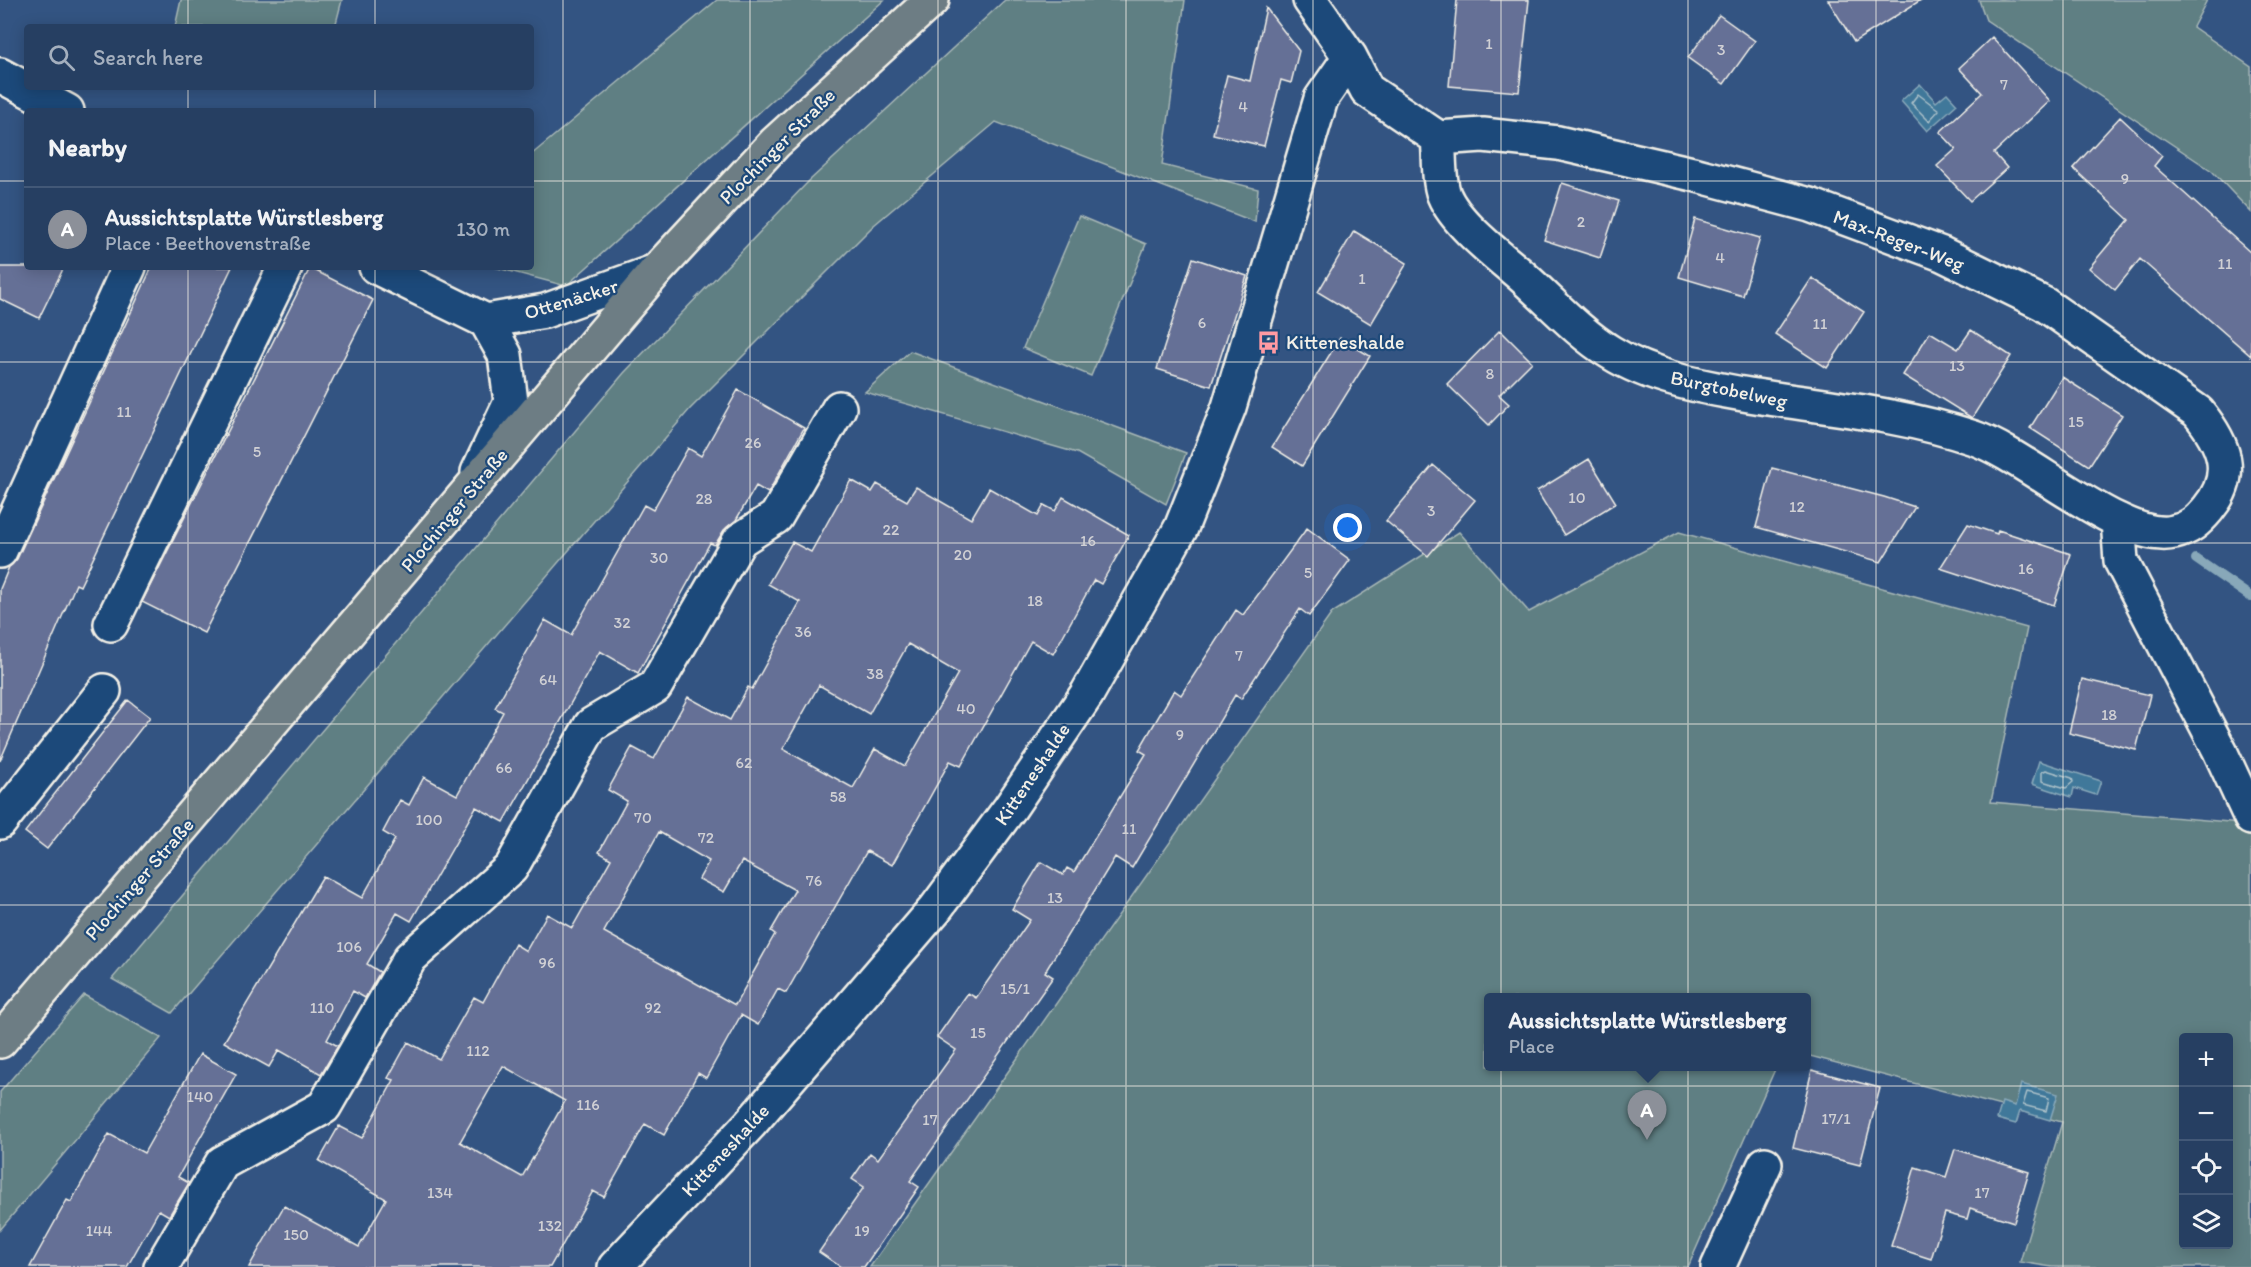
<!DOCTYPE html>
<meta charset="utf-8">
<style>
:root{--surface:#263f62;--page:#324a6b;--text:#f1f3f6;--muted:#a4afbe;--line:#425877;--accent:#8c9099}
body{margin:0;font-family:Itim,sans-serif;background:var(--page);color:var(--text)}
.controls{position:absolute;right:18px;bottom:18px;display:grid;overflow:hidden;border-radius:6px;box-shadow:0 3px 15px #0003}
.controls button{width:54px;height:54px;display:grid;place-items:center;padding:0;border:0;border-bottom:2px solid var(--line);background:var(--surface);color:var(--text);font:30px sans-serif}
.you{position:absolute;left:1348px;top:528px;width:21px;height:21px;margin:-15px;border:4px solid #fff;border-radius:50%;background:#1a73e8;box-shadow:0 0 0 9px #1a73e833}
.badge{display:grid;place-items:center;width:39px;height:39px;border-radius:50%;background:var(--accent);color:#fff;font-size:20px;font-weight:700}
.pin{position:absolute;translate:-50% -50px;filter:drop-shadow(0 2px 3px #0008)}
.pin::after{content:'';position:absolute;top:32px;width:21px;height:18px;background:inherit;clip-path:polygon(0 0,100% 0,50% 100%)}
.popup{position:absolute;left:1484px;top:993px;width:327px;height:78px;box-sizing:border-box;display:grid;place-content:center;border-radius:6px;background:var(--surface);filter:drop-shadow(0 2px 4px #0005);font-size:20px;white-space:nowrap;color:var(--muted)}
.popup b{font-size:22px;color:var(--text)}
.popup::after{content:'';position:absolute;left:50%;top:100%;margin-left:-12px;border:12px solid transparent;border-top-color:var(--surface)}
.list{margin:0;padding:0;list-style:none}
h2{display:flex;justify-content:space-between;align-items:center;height:78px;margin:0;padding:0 24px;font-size:26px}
h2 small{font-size:20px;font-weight:400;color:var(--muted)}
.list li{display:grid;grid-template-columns:39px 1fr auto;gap:18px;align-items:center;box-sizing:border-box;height:84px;padding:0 24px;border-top:2px solid var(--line)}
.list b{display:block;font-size:22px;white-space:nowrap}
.list p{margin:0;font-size:20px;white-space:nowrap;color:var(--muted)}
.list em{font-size:20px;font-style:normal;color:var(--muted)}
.icon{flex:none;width:33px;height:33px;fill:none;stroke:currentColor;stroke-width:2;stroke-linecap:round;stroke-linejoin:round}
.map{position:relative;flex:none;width:2251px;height:1267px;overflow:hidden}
.search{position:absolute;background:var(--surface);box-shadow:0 3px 15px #0003;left:24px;top:24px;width:510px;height:66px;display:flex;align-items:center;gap:15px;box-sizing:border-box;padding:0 21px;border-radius:6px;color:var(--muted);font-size:22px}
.panel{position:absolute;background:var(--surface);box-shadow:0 3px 15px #0003;left:24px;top:108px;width:510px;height:162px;border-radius:6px}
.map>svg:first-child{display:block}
.green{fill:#5e7f83;stroke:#a9b8b6;stroke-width:1.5;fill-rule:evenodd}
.water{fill:#40789a;stroke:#88a8b9;stroke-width:1.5}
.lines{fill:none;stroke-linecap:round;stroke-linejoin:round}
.shore{stroke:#acc1c9;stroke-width:1.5}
.stream{stroke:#88a8b9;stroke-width:10}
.building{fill:#656f96;stroke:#f4f1e8;stroke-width:1.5;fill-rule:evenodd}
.minor-casing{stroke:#f4f1e8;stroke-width:38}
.major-casing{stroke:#f4f1e8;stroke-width:38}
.minor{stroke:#1f4a7a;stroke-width:33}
.major{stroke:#6d7d84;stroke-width:33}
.grid{fill:none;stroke:#f4f1e8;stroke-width:1.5;stroke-opacity:0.55}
.labels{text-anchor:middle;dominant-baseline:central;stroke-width:4.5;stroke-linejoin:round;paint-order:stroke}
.number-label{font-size:16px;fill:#d0d0d4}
.street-label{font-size:20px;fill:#f4f1e8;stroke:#1f4a7a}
.poi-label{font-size:20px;fill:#f4f1e8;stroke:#1f4a7a;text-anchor:start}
</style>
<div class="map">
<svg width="2251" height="1267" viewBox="0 0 2251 1267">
<rect width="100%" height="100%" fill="#335482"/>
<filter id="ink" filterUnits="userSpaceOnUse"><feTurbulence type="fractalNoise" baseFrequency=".0167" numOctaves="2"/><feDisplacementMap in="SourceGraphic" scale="12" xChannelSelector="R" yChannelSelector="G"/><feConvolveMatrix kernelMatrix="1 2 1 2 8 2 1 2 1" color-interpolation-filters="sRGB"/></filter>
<g filter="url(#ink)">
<path class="green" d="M 181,0 L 342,0 L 335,27 L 175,27 Z
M 717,0 L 884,0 L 566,286 L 494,267 L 531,267 L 531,155 Z
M 1005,0 L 1185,0 L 1162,165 L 1258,189 L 1255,222 L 996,122 L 874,225 L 690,409 L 172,1013 L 112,979 L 624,373 L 809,181 Z
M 1979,0 L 2207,0 L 2193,27 L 2251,67 L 2251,212 L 2212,171 L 1986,20 Z
M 1079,216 L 1146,244 L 1091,376 L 1023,348 Z
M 910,351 L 1186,453 L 1166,504 L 1077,453 L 865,392 Z
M 1459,532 L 1529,612 L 1679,532 L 2027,628 L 1991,802 L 2241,823 L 2251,812 L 2251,1267 L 2052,1267 L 2020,1262 L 2062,1122 L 1806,1055 L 1806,998 L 1488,998 L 1488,1066 L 1776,1067 L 1688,1267 L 870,1267 L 1332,613 ZM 2184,1038 L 2228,1038 L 2228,1244 L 2184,1244 Z
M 84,995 L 161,1038 L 0,1230 L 0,1092 Z"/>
<path class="water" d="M 1920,84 L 1936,102 L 1947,93 L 1957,104 L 1927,131 L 1901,101 Z
M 2039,761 L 2101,781 L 2096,795 L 2074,788 L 2072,797 L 2032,784 Z
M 2021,1084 L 2058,1094 L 2050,1120 L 2020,1111 L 2016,1124 L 1997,1119 L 2002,1102 L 2015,1106 Z"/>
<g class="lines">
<path class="shore" d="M 1918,94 L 1939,110 L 1929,121 L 1911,103 Z
M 2046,770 L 2072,778 L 2073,782 L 2066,788 L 2042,781 L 2042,772 Z
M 2027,1092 L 2049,1098 L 2046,1111 L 2023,1105 Z"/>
<path class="stream" d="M 2196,559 L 2251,597"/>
</g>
<path class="building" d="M 1457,0 L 1529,0 L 1519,92 L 1449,86 Z
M 1828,0 L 1921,0 L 1854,42 Z
M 1266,8 L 1299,51 L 1291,83 L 1281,80 L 1264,146 L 1213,134 L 1227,75 L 1250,81 Z
M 1719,15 L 1755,41 L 1724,84 L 1688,58 Z
M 1992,37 L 2050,101 L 1994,153 L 2007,168 L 1970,201 L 1937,166 L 1956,149 L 1940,132 L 1982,93 L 1959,68 Z
M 2120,117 L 2162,156 L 2154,166 L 2251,253 L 2251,356 L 2140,259 L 2115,290 L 2089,268 L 2129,220 L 2073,168 Z
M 1562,183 L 1619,201 L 1600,258 L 1544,240 Z
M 1695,219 L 1760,238 L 1743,296 L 1679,277 Z
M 1354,231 L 1407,263 L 1371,324 L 1318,292 Z
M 1193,258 L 1247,276 L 1211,386 L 1157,369 Z
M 0,267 L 64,267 L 39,318 L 0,299 Z
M 152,267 L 232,267 L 80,586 L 76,584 L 0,761 L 0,589 L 9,567 L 17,559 Z
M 310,268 L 373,300 L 204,633 L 142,602 Z
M 1812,278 L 1864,312 L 1827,368 L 1775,334 Z
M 1500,330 L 1532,362 L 1499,395 L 1509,404 L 1489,425 L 1447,384 Z
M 1971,330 L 2011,356 L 1972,418 L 1903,375 L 1930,332 L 1958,349 Z
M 1340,338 L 1370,356 L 1302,466 L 1272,447 Z
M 2062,377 L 2122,415 L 2089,466 L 2030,428 Z
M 738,390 L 804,428 L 768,493 L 756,486 L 736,520 L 724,530 L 715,545 L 710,543 L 638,673 L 600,651 L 504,822 L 476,807 L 411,921 L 397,913 L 367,964 L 380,972 L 365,998 L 353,991 L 327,1040 L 338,1046 L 321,1074 L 279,1050 L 269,1067 L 224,1042 L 323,876 L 362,898 L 395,839 L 383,832 L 400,800 L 409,805 L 424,777 L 457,795 L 503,712 L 495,708 L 545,620 L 571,635 L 644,505 L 653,510 L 688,448 L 701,456 Z
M 1589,459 L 1616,503 L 1564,535 L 1537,491 Z
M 1433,465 L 1475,500 L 1428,556 L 1386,521 Z
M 1772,468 L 1884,497 L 1915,507 L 1881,562 L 1756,527 Z
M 851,480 L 872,492 L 877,484 L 907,501 L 916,487 L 971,519 L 989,488 L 1038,516 L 1044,505 L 1055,511 L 1063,497 L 1129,535 L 1101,584 L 1094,580 L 1053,654 L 1031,641 L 961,766 L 950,761 L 892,865 L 867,851 L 786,993 L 778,989 L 758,1025 L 741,1015 L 706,1078 L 698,1073 L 664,1135 L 645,1124 L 604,1197 L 593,1191 L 550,1267 L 249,1267 L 284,1206 L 359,1247 L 386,1199 L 319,1161 L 339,1126 L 362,1138 L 394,1080 L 388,1078 L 408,1042 L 439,1059 L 474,997 L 483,1002 L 515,944 L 526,951 L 547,914 L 572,928 L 611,859 L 599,852 L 627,801 L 608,790 L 632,747 L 654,759 L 688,697 L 730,720 L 748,687 L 752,689 L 800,602 L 768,584 L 792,542 L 811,552 ZM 908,644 L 958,673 L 905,766 L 875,749 L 853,788 L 783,749 L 819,685 L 869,714 ZM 659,832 L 709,861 L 699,879 L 724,892 L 742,861 L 795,890 L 771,931 L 775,934 L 735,1005 L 604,932 ZM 503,1066 L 565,1101 L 522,1177 L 460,1142 Z
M 1968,524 L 1997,534 L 1998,530 L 2071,554 L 2054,605 L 1940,568 Z
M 1307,528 L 1350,560 L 1309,616 L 1300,609 L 1241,699 L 1235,695 L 1132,868 L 1115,857 L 1045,972 L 1053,977 L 910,1181 L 919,1187 L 864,1267 L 841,1267 L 819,1252 L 864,1187 L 852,1179 L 870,1153 L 878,1159 L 956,1050 L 937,1037 L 968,993 L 976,998 L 1030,920 L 1012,909 L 1041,862 L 1063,875 L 1067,868 L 1074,872 L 1146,754 L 1139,750 L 1174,690 L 1181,695 L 1236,610 L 1243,615 Z
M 2082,679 L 2150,695 L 2136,750 L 2069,733 Z
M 128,700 L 150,717 L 47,849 L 25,832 Z
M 200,1054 L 236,1074 L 178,1177 L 189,1183 L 169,1216 L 159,1210 L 127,1267 L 30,1267 L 67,1200 L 71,1202 L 109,1134 L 144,1153 Z
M 1812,1070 L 1880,1088 L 1860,1165 L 1793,1148 Z
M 1955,1149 L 2029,1172 L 2014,1222 L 1970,1208 L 1967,1219 L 1945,1213 L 1931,1259 L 1891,1246 L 1915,1167 L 1946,1177 Z"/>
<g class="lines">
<defs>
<path id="minor" d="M 1310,0 L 1350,57 L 1367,90 L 1438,138
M 0,75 L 67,111
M 1483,135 L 1558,143 L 1693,174 L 1810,205 L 1942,254 L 2044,304 L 2198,412 C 2224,444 2237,474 2208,509 C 2198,521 2189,529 2174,532 C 2125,545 2026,455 1974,438 C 1903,414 1824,407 1749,395 C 1702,387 1651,378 1610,352 C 1579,333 1551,302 1523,277 C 1499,256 1456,224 1444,195 C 1438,179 1440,155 1438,138 Z
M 376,267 L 486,321 L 505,355 L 511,402 L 478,472
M 486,321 L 545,311 L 656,271
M 2118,520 L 2121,561 L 2220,751 L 2251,818
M 0,551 L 129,267
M 111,624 L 285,267
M 0,822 L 104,691
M 161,1267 L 222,1163 L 324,1107 L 410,958 L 511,868 L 591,725 L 655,687 L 740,540 L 776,517 L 839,408
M 615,1267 L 750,1124 L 936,908 L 1010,808 L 1087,694 L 1181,528 L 1229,407 L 1321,99 L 1350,57
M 1718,1267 L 1765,1164"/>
<path id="major" d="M 0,1041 L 656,271 L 775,143 L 932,0"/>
</defs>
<use href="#minor" class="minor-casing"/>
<use href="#major" class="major-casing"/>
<use href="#minor" class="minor"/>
<use href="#major" class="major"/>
</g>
</g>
<path class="grid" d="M 188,0 L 188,27M 375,0 L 375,27M 563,0 L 563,1267M 750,0 L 750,1267M 938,0 L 938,1267M 1126,0 L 1126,1267M 1313,0 L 1313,1267M 1501,0 L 1501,1267M 1688,0 L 1688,1267M 1876,0 L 1876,1267M 2063,0 L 2063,1267M 188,87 L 188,111M 375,87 L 375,111M 0,181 L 27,181M 531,181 L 2251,181M 188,267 L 188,1267M 375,267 L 375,1267M 0,362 L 2251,362M 0,543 L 2251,543M 0,724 L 2251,724M 0,905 L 2251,905M 0,1086 L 2184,1086M 2228,1086 L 2251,1086"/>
<defs>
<symbol id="bus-bare" viewBox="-9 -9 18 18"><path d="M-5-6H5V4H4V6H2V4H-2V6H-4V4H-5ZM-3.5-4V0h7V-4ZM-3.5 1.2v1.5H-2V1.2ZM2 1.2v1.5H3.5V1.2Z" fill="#ff9aa2" stroke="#1f4a7a" stroke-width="2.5" paint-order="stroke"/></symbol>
</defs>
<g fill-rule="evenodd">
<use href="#bus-bare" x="1252" y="326" width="33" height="33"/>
</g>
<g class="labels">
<g class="number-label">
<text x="1489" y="43">1</text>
<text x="1721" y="49">3</text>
<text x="2004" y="84">7</text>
<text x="1243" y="106">4</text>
<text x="2125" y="178">9</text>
<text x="1581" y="221">2</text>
<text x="1720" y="257">4</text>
<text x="2225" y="263">11</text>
<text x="1362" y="278">1</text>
<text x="1202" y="322">6</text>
<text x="1820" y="323">11</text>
<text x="1957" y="365">13</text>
<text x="1490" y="373">8</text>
<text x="124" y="411">11</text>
<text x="2076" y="421">15</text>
<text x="753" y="442">26</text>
<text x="257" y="451">5</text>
<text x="1577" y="497">10</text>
<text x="704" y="498">28</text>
<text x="1797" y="506">12</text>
<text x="1431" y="510">3</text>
<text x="891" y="529">22</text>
<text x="1088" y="540">16</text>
<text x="963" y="554">20</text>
<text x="659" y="557">30</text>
<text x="2026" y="568">16</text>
<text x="1308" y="572">5</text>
<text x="1035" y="600">18</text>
<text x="622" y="622">32</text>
<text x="803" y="631">36</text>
<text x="1239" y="655">7</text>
<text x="875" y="673">38</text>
<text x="548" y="679">64</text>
<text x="966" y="708">40</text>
<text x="2109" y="714">18</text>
<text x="1180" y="734">9</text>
<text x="744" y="762">62</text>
<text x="504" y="767">66</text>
<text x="838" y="796">58</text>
<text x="643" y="817">70</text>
<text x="429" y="819">100</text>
<text x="1129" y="828">11</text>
<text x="706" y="837">72</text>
<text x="814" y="880">76</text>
<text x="1055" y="897">13</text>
<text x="349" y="946">106</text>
<text x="547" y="962">96</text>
<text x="1015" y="988">15/1</text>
<text x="322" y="1007">110</text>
<text x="653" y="1007">92</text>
<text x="978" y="1032">15</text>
<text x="478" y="1050">112</text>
<text x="200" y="1096">140</text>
<text x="588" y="1104">116</text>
<text x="1836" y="1118">17/1</text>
<text x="930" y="1119">17</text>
<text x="440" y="1192">134</text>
<text x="1982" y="1192">17</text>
<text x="550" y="1225">132</text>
<text x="99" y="1230">144</text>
<text x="862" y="1230">19</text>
<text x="296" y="1234">150</text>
</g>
<g class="street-label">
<text transform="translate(777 146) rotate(-45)">Plochinger Straße</text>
<text transform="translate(1899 240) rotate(21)">Max-Reger-Weg</text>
<text transform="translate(571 299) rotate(-17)">Ottenäcker</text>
<text transform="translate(1729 389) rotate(12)">Burgtobelweg</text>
<text transform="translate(454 510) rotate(-50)">Plochinger Straße</text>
<text transform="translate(1032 774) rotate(-56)">Kitteneshalde</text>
<text transform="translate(139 879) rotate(-49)">Plochinger Straße</text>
<text transform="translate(725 1150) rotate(-47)">Kitteneshalde</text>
</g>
<g class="poi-label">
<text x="1286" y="342">Kitteneshalde</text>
</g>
</g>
</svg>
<div class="controls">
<button>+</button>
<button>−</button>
<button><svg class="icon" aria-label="locate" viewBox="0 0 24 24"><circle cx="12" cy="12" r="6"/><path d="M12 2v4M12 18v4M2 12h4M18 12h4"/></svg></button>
<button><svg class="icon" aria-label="layers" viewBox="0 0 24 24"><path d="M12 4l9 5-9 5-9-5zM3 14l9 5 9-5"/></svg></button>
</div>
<div class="you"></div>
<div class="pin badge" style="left:1647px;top:1140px">A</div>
<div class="popup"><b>Aussichtsplatte Würstlesberg</b>Place</div>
<div class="search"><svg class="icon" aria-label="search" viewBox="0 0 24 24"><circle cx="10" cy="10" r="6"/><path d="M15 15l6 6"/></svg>Search here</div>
<section class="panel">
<h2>Nearby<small></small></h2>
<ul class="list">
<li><span class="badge">A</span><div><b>Aussichtsplatte Würstlesberg</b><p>Place · Beethovenstraße</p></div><em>130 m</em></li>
</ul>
</section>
</div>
